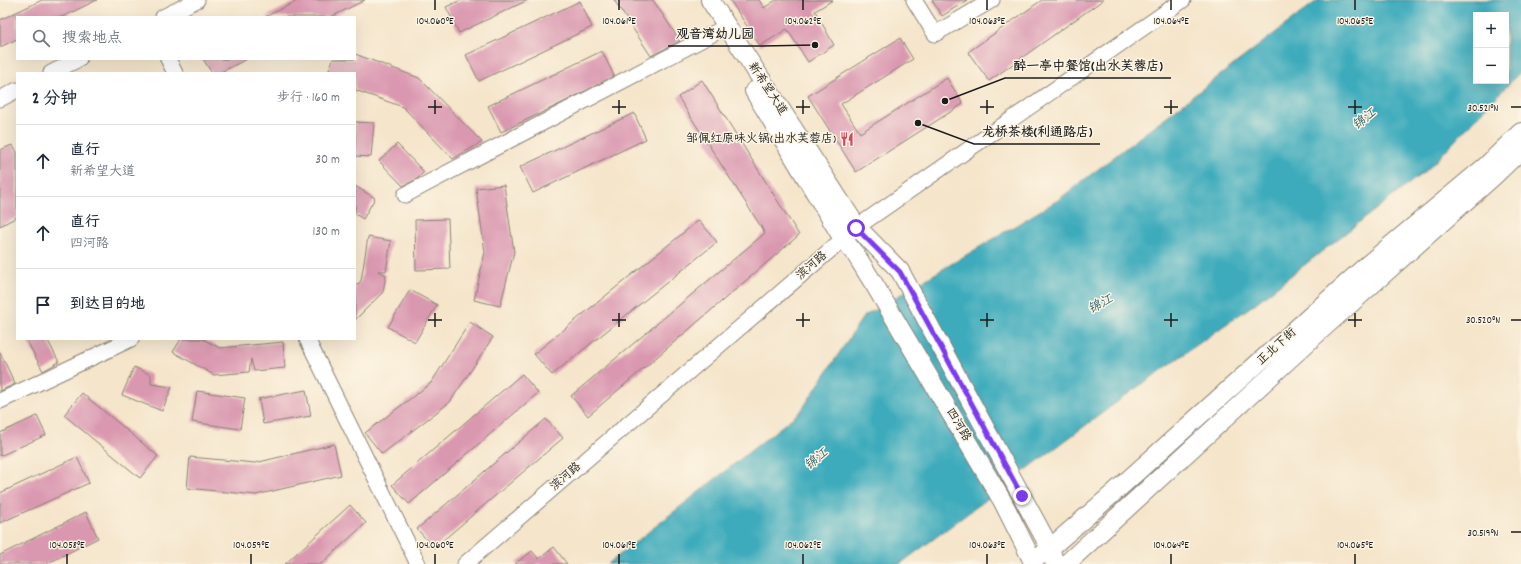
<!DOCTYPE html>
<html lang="zh">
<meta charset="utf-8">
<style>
:root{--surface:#fff;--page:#f6f6f7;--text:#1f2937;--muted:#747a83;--line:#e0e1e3}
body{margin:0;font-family:Dekko,"LXGW WenKai TC",sans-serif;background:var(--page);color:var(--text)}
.controls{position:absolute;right:12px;top:12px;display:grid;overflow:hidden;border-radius:0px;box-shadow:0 4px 16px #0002}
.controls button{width:36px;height:36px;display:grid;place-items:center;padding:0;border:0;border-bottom:1px solid var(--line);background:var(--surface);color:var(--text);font:20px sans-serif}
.stop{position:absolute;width:12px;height:12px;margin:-9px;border:3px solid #7c3aed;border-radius:50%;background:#fff}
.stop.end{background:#7c3aed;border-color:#fff;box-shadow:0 1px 4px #0008}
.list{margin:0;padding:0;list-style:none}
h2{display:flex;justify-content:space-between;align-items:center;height:52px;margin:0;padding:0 16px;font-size:17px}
h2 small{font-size:13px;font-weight:400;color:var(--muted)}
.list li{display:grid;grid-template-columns:26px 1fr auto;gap:12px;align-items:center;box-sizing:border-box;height:72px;padding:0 16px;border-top:1px solid var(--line)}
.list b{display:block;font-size:15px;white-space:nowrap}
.list p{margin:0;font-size:13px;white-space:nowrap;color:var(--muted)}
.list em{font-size:13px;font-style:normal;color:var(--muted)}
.icon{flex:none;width:22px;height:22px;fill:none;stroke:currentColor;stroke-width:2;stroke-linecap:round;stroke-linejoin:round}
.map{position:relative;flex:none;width:1521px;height:564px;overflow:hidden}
.search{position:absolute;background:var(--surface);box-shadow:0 4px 16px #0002;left:16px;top:16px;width:340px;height:44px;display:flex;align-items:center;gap:10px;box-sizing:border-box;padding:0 14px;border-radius:0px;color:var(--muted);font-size:15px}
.panel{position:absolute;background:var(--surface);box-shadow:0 4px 16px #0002;left:16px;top:72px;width:340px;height:268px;border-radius:0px}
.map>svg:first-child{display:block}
.water{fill:#3eabbc;stroke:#2d646c;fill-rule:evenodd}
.building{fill:#da98b0}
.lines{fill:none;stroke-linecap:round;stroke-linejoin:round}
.minor-casing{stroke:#888074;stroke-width:17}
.tertiary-casing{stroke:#888074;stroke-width:20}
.minor{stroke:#fff;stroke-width:15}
.tertiary{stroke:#fff;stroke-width:18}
.route{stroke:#7c3aed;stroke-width:5}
.ticks{fill:none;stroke:#1c1c1c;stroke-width:1.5}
.labels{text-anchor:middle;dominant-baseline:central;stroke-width:3;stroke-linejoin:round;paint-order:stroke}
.street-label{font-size:12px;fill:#1c1c1c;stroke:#fcf5e5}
.poi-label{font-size:12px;fill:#1c1c1c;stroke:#fcf5e5;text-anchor:end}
.water-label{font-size:13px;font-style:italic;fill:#2b5c64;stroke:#fcf5e5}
.ticks-label{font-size:10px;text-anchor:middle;fill:#1c1c1c;stroke:#fcf5e5;stroke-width:3;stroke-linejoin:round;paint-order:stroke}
.leader{fill:none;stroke:#1c1c1c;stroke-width:1.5}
.callout-dot{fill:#1c1c1c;stroke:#fcf5e5;stroke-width:1.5}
.callout-label{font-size:13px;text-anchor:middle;font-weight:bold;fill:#1c1c1c;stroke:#fcf5e5;stroke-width:3;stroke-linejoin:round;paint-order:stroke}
</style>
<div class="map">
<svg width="1521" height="564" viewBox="0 0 1521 564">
<rect width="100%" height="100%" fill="#fcf5e5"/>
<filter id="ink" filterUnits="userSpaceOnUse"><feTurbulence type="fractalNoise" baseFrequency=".025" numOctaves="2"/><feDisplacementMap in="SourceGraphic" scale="8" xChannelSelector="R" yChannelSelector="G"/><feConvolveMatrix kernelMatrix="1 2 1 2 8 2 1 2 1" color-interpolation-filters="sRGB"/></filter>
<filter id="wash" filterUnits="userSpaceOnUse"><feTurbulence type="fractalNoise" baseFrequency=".012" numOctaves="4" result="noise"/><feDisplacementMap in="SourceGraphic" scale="16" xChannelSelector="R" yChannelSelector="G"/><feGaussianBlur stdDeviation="0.9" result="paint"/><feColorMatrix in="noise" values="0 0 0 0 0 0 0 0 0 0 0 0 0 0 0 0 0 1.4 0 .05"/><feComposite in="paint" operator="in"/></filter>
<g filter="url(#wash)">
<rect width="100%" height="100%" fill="#f5e5cb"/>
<path class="water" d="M 1318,0 L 1521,0 L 1521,71 L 1429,168 L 1253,305 L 1121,399 L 900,564 L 608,564 L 801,411 L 863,317 L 1058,200 ZM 1476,15 L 1506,15 L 1506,81 L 1476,81 Z"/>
<g id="blocks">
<path class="building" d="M 42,0 L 97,0 L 62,17 L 17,17 L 17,39 L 0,47 L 0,20 Z
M 299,0 L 365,0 L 331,17 L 265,17 Z
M 461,0 L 528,0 L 459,33 L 446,7 Z
M 614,0 L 653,0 L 680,41 L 651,56 Z
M 730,0 L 759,0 L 764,8 L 776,0 L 833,0 L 815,11 L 834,45 L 808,62 L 787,29 L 760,46 Z
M 932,0 L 967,0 L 942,16 Z
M 1042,0 L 1103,0 L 989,81 L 968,52 Z
M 580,1 L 592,27 L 479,81 L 466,55 Z
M 900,38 L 913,59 L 841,104 L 860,133 L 947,78 L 963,104 L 856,172 L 808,96 Z
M 602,51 L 614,76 L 562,103 L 501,132 L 488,106 Z
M 355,54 L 419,78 L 482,142 L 453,159 L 403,107 L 355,90 L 355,73 L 328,73 L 333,59 L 355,59 Z
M 203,59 L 247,59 L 219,73 L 212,73 Z
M 702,80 L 799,235 L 588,416 L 571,396 L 765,233 L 678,97 Z
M 634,113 L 646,139 L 533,193 L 520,167 Z
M 355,122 L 374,123 L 371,157 L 355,156 Z
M 397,144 L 424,172 L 417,179 L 403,186 L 379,161 Z
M 12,145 L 17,152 L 17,217 L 0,226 L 0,150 Z
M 504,185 L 514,252 L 500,306 L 474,300 L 485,252 L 476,188 Z
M 355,186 L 375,198 L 363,219 L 355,214 Z
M 448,219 L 450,269 L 416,270 L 415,220 Z
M 699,220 L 717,242 L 552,375 L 534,354 Z
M 368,237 L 391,241 L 386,271 L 378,271 L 386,275 L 383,292 L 355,320 L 355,287 L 361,281 Z
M 410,290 L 437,305 L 415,342 L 388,327 Z
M 470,322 L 493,337 L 450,402 L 382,454 L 365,433 L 431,383 Z
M 26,339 L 47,339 L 59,362 L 43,371 Z
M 181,339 L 203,339 L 220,348 L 283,342 L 285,368 L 254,371 L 251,359 L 249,372 L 214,375 L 173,352 Z
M 0,352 L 15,384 L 0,391 Z
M 134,367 L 151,375 L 151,384 L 172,387 L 162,411 L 122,395 Z
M 522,374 L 538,393 L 409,504 L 392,485 Z
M 306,390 L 311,416 L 263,424 L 259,400 L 261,401 L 258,399 Z
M 197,391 L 245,398 L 240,429 L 192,422 Z
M 82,393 L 158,456 L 140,478 L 64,415 Z
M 37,416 L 46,435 L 0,456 L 0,433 Z
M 546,419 L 563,438 L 434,548 L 417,529 Z
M 334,444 L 341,475 L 256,495 L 187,488 L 190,457 L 255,463 Z
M 77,457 L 89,483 L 0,523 L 0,493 Z
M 350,505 L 366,523 L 321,564 L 285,564 Z
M 86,512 L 98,538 L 46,564 L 0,564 L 0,555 Z
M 554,547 L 567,564 L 515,564 L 532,551 L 539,559 Z"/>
</g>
</g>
<g filter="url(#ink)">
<use href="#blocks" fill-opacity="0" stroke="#888074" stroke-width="1"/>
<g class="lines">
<defs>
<path id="minor" d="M 914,0 L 935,34 L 992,0
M 163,17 L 197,0
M 168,59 L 175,73
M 51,73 L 79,59
M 0,99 L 17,90
M 405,195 L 718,31
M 307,339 L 418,564
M 0,401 L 131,339
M 465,564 L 857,227 L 1183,0"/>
<path id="tertiary" d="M 710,0 L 857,227 L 900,271 L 1050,548 L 1055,564
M 754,91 L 843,239 L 856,255 L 877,289 L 1003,502 L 1034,564
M 1042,555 L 1109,497 L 1366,266 L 1486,166 L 1521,132
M 1066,564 L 1320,331 L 1495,175 L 1521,150"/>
</defs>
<use href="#minor" class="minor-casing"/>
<use href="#tertiary" class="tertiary-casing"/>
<use href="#minor" class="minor"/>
<use href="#tertiary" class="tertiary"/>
</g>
</g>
<g class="lines" filter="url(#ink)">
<path class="route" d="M 856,228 L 900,272 L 1022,496"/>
</g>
<path class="ticks" d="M 435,0 L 435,10M 619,0 L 619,10M 803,0 L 803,10M 987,0 L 987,10M 1171,0 L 1171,10M 1355,0 L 1355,10M 435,100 L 435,114M 619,100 L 619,114M 803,100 L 803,114M 987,100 L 987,114M 1171,100 L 1171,114M 1355,100 L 1355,114M 428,107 L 442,107M 612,107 L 626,107M 796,107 L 810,107M 980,107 L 994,107M 1164,107 L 1178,107M 1348,107 L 1362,107M 1511,107 L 1521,107M 435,313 L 435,327M 619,313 L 619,327M 803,313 L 803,327M 987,313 L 987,327M 1171,313 L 1171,327M 1355,313 L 1355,327M 428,320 L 442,320M 612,320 L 626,320M 796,320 L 810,320M 980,320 L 994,320M 1164,320 L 1178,320M 1348,320 L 1362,320M 1511,320 L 1521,320M 1511,532 L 1521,532M 67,554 L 67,564M 251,554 L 251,564M 435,554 L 435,564M 619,554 L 619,564M 803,554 L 803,564M 987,554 L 987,564M 1171,554 L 1171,564M 1355,554 L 1355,564"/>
<defs>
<symbol id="restaurant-bare" viewBox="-9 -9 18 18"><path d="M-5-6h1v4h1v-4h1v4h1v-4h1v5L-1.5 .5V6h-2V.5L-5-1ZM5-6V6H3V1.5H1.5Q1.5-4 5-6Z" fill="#d1495b" stroke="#fcf5e5" stroke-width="2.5" paint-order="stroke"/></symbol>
</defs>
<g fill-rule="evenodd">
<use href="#restaurant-bare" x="837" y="129" width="20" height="20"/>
</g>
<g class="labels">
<g class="street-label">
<text transform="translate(767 89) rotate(57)">新希望大道</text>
<text transform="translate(812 266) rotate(-41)">滨河路</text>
<text transform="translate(1277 347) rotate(-42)">正北下街</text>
<text transform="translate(958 425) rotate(59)">四河路</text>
<text transform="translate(566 477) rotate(-41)">滨河路</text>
</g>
<g class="poi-label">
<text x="836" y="139">邹佩红原味火锅(出水芙蓉店)</text>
</g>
<g class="water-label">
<text transform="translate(1365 120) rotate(-39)">锦江</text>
<text transform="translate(1101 305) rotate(-29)">锦江</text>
<text transform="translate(817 460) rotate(-40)">锦江</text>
</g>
</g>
<g class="ticks-label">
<text x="435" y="24">104.060°E</text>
<text x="619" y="24">104.061°E</text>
<text x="803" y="24">104.062°E</text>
<text x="987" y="24">104.063°E</text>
<text x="1171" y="24">104.064°E</text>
<text x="1355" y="24">104.065°E</text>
<text x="1483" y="111">30.521°N</text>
<text x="1483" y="323">30.520°N</text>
<text x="1483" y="536">30.519°N</text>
<text x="67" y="548">104.058°E</text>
<text x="251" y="548">104.059°E</text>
<text x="435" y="548">104.060°E</text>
<text x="619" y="548">104.061°E</text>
<text x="803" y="548">104.062°E</text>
<text x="987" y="548">104.063°E</text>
<text x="1171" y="548">104.064°E</text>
<text x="1355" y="548">104.065°E</text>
</g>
<path class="leader" d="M815 45L762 46H668M945 101L1005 78H1171M918 123L974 144H1100"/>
<g class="callout-dot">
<circle cx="815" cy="45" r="4"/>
<circle cx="945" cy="101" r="4"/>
<circle cx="918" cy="123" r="4"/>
</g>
<g class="callout-label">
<text x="715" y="38">观音湾幼儿园</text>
<text x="1088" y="70">醉一亭中餐馆(出水芙蓉店)</text>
<text x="1037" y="136">龙桥茶楼(利通路店)</text>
</g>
</svg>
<div class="controls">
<button>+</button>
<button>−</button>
</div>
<div class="stop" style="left:856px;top:228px"></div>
<div class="stop end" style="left:1022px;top:496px"></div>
<div class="search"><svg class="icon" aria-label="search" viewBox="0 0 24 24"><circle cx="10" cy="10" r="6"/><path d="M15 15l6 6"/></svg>搜索地点</div>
<section class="panel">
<h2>2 分钟<small>步行 · 160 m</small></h2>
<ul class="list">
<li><svg class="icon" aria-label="ahead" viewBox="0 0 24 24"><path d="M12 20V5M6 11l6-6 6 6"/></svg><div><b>直行</b><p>新希望大道</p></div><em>30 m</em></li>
<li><svg class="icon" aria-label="ahead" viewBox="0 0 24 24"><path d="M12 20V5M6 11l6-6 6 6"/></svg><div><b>直行</b><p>四河路</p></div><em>130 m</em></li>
<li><svg class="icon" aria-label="arrive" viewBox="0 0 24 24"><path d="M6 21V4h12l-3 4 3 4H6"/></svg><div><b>到达目的地</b></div></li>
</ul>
</section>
</div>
